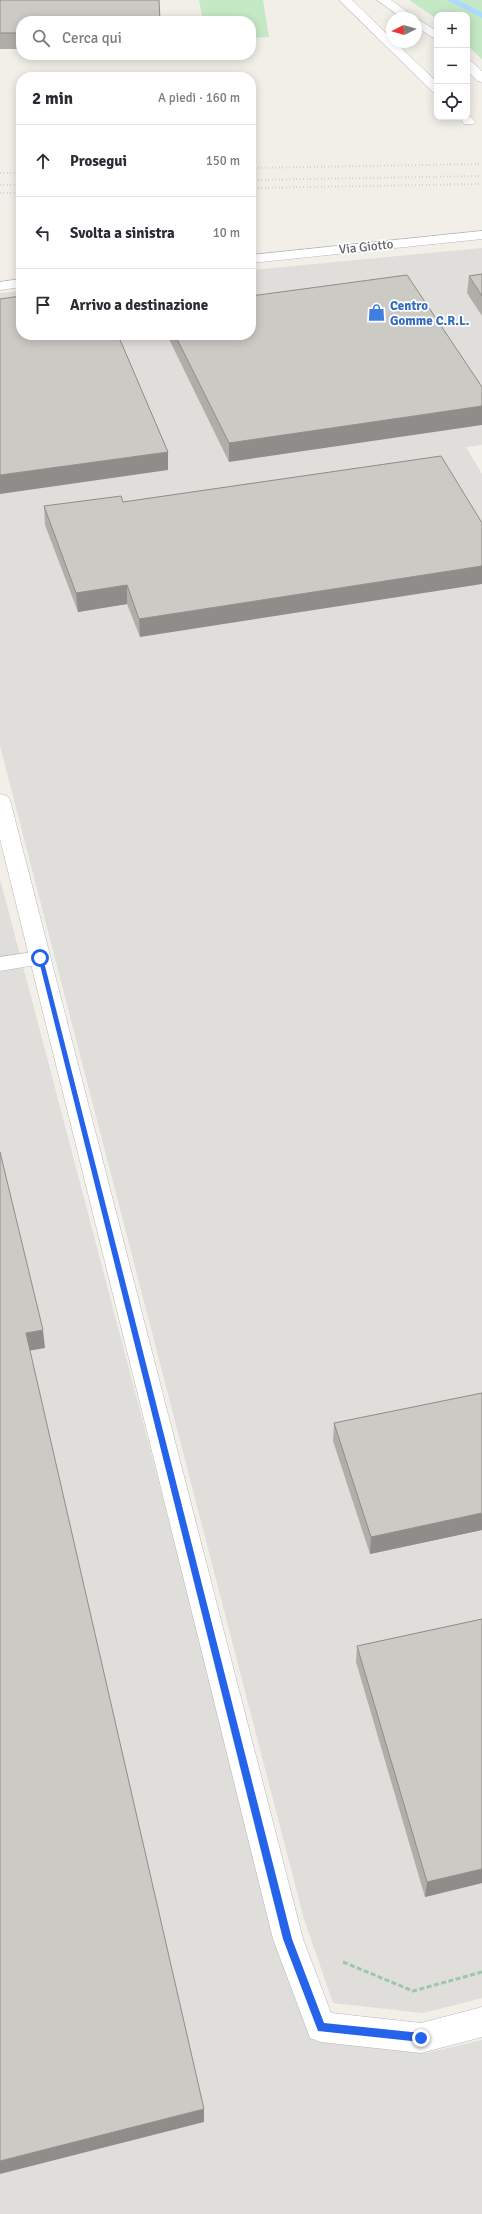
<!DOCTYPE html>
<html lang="it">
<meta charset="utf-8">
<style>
:root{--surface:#fff;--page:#f7f7f7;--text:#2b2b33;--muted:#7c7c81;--line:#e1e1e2}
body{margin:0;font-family:Signika,sans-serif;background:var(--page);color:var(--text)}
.controls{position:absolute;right:12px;top:12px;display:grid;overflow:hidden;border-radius:8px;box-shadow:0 2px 10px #0003}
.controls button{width:36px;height:36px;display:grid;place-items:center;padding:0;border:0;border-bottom:1px solid var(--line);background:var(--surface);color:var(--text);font:20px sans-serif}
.compass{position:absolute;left:386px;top:12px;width:36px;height:36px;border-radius:50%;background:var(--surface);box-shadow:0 2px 10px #0003;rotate:264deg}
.stop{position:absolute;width:12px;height:12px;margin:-9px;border:3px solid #2563eb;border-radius:50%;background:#fff}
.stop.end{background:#2563eb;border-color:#fff;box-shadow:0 1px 4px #0008}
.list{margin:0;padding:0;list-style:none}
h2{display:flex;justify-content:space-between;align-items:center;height:52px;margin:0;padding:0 16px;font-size:17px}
h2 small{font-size:13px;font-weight:400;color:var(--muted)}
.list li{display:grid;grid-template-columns:26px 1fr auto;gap:12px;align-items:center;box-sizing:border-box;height:72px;padding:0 16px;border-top:1px solid var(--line)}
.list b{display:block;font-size:15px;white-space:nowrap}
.list em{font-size:13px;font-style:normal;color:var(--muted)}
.icon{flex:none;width:22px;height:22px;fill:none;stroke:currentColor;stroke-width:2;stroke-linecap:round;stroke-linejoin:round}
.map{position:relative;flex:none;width:482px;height:2214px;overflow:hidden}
.search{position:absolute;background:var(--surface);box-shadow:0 2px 10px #0003;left:16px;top:16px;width:240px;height:44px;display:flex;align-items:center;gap:10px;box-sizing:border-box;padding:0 14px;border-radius:16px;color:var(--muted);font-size:15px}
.panel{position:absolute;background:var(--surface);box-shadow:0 2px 10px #0003;left:16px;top:72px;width:240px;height:268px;border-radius:16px}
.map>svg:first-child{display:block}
.industrial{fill:#e0deda}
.green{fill:#c5e8c5}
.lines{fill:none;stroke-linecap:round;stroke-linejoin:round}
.stream{fill:#aadaff;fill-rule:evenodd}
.service-casing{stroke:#b5b8bc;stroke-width:1}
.minor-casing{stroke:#b5b8bc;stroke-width:1}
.path{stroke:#9cc7a9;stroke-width:3;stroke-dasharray:5 2.5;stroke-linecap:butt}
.service{fill:#fff;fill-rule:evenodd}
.minor{fill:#fff;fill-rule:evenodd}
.rail{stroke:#b6b7b8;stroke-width:2;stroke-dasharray:0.5 3;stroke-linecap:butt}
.wall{fill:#afaea9}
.shaded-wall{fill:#8f8d8a}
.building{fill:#cccac5;stroke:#8f8d8a}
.route{fill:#2563eb}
.labels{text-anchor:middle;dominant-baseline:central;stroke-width:3.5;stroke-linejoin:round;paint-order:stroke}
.far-street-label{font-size:13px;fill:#5f6368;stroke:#fff}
.far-shop-label{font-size:13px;font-weight:bold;fill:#366cbe;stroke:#fff;text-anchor:start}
</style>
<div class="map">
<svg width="482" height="2214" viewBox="0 0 482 2214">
<rect width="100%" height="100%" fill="#f1efe8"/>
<path class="industrial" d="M 482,248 L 482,445 L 466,447 L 482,474 L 482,1998 L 423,2013 L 333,2003 L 304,1919 L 0,746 L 0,293 L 21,291 L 21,335 L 251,335 L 251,270 Z
M 0,879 L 280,1943 L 315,2037 L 426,2053 L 482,2040 L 482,2214 L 0,2214 Z"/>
<path class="green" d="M 199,0 L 263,0 L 269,37 L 251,38 L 251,21 L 203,21 Z
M 409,0 L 482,0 L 482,59 L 467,45 L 467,15 L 437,15 L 437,19 Z"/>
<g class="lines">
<path class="stream" d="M 447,0 L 458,0 L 482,12 L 482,18 Z"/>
<defs>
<path id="service" d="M 339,0 L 352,0 L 392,39 L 392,42 L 395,42 L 437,82 L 437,93 L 433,92 Z
M 467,114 L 475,121 L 474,124 L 464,124 L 459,117 L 467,117 Z
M 40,951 L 47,953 L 50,958 L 47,963 L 0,971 L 0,957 Z"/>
<path id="minor" d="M 377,0 L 391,0 L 416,18 L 402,18 Z
M 416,18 L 437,31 L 437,40 L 416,27 Z
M 467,60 L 471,61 L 482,71 L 482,82 L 478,81 L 467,71 Z
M 482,231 L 482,239 L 251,263 L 251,255 Z
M 21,279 L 21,287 L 0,290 L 0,282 Z
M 0,794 L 7,796 L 10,800 L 303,1939 L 331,2013 L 421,2023 L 482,2007 L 482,2037 L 421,2053 L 321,2042 L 310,2038 L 306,2027 L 273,1939 L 0,839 Z"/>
</defs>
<use href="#service" class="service-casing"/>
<use href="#minor" class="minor-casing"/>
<path class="path" d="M 343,1962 L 413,1991 L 482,1972"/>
<use href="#service" class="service"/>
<use href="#minor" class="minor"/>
<path class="rail" d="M 251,168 L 482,164
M 0,173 L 21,173
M 251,180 L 482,176
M 0,185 L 21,185
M 251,188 L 482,184
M 0,193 L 21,193"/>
</g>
<path class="wall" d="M 0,0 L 21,21 L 21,43 L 19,44 L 19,49 L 0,49 Z
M 482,274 L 482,316 L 467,293 L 469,276 Z
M 167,335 L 251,335 L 229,462 Z
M 441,456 L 140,637 L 127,604 L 78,612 L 45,525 L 44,506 L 123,502 Z
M 482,1393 L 482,1530 L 370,1554 L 333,1441 L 334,1423 Z
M 482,1619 L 482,1883 L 425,1897 L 356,1662 L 357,1646 Z"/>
<path class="shaded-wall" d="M 18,28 L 19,44 L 19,49 L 18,33 Z
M 482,406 L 482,425 L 229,462 L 229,443 Z
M 168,452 L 168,470 L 0,494 L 0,475 Z
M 482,566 L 482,584 L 140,637 L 139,619 Z
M 127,585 L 127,604 L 78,612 L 76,593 Z
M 43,1330 L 45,1348 L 28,1351 L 26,1333 Z
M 482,1513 L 482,1530 L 370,1554 L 371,1537 Z
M 482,1869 L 482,1883 L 425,1897 L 427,1882 Z
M 204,2109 L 204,2122 L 0,2174 L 0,2161 Z"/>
<path class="building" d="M 0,0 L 159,0 L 160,21 L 21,21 L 21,27 L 18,28 L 18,33 L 0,33 Z
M 482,274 L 482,296 L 469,276 Z
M 407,275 L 482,387 L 482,406 L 229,443 L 175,335 L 251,335 L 251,296 Z
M 21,296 L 21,335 L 118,335 L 168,452 L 0,475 L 0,299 Z
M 441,456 L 482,523 L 482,566 L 139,619 L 127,585 L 76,593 L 44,506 L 121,496 L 123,502 Z
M 0,1152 L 43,1330 L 26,1333 L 204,2109 L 0,2161 Z
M 482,1393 L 482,1513 L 371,1537 L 334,1423 Z
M 482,1619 L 482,1869 L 427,1882 L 357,1646 Z"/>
<path class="route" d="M 38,957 L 43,958 L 292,1939 L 324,2023 L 421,2033 L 426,2038 L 421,2042 L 318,2031 L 283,1939 Z"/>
<defs>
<symbol id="shop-bare" viewBox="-9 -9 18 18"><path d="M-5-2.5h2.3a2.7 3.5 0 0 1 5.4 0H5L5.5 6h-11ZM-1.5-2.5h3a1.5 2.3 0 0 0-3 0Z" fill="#3f7fe0" stroke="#fff" stroke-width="2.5" paint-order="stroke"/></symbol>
</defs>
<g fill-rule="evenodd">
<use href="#shop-bare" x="364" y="300" width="25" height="25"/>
</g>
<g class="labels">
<g class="far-street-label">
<text transform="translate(366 247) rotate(-6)">Via Giotto</text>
</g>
<g class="far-shop-label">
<text x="390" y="306">Centro<tspan x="390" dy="15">Gomme C.R.L.</tspan></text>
</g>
</g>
</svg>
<div class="controls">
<button>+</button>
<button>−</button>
<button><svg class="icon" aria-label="locate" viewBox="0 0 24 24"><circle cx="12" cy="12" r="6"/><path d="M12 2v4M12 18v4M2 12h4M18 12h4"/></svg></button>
</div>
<svg class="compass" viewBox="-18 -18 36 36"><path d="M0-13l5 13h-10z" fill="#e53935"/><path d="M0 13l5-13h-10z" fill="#7c7c81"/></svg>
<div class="stop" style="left:40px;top:958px"></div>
<div class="stop end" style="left:421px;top:2038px"></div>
<div class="search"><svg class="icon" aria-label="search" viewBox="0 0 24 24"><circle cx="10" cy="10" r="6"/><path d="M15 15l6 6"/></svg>Cerca qui</div>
<section class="panel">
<h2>2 min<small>A piedi · 160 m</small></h2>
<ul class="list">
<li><svg class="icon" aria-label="ahead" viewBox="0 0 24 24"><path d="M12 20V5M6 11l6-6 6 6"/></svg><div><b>Prosegui</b></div><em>150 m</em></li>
<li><svg class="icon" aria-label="left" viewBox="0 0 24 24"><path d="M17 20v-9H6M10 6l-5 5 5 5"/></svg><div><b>Svolta a sinistra</b></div><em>10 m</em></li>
<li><svg class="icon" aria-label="arrive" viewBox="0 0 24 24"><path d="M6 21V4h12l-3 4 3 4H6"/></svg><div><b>Arrivo a destinazione</b></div></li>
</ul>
</section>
</div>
